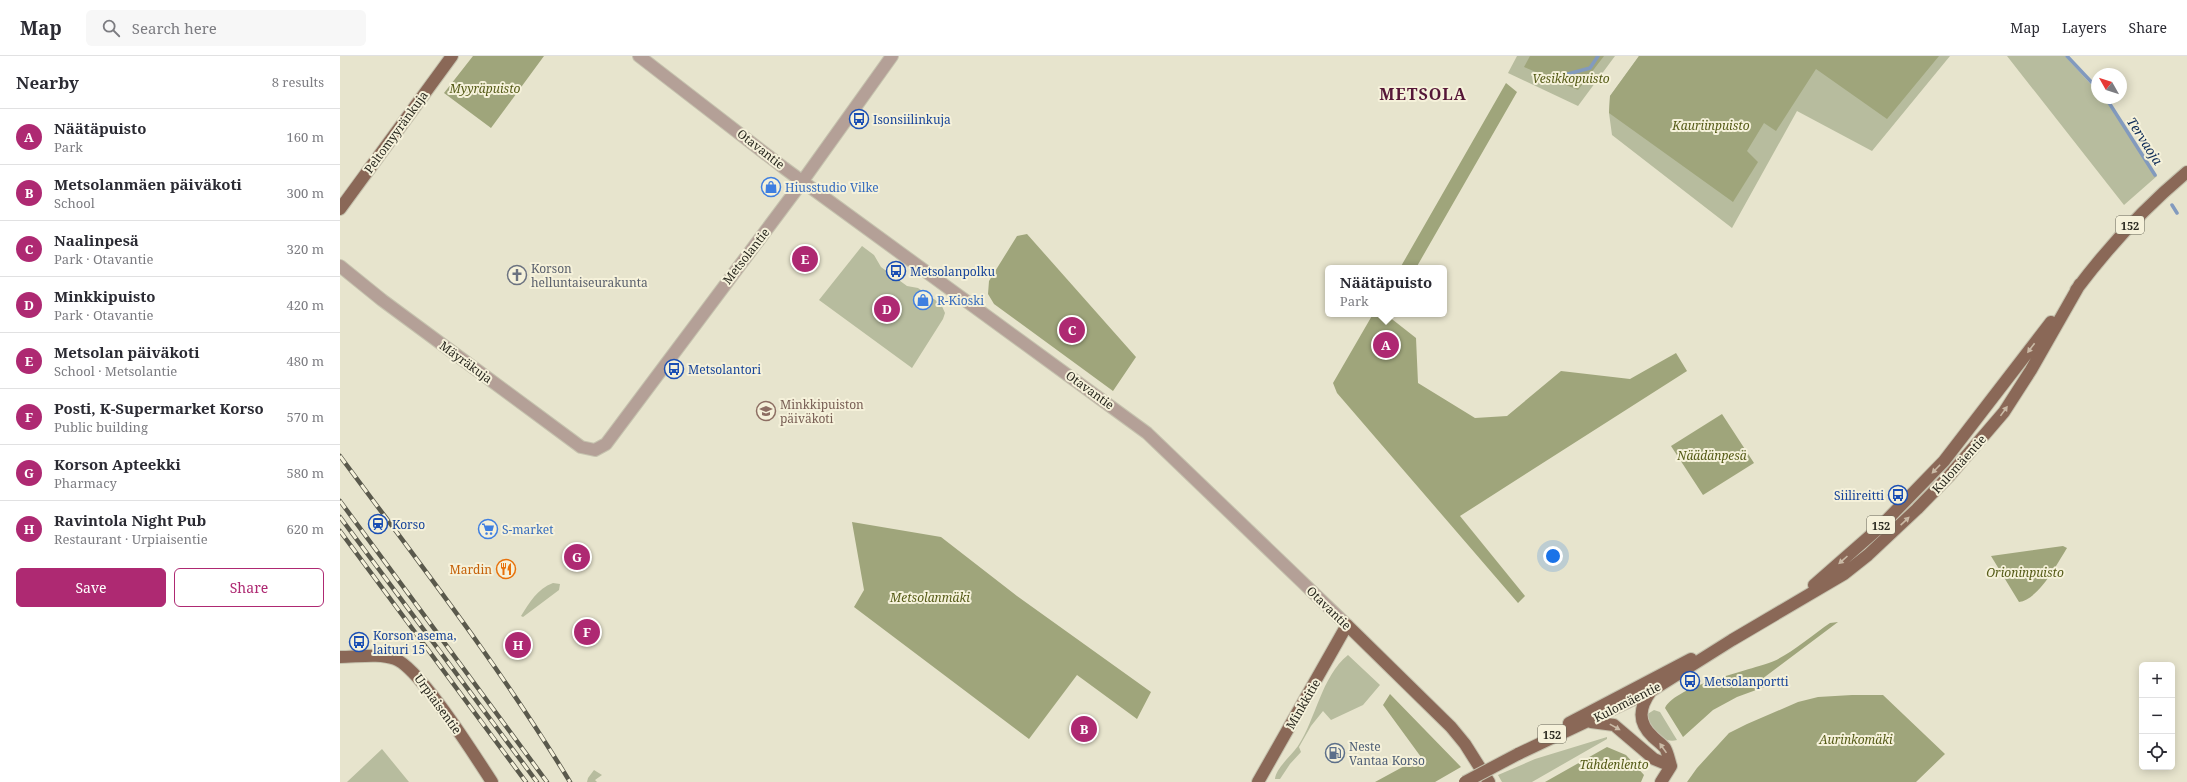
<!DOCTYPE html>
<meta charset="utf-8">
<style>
:root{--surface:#fff;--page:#f7f7f7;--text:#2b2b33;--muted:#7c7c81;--line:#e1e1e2;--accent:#ae2972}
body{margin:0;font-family:"Noto Serif",serif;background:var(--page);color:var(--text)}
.controls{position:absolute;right:12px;bottom:12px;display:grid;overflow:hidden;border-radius:6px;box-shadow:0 2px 10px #0003}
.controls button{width:36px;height:36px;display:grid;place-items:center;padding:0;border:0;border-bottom:1px solid var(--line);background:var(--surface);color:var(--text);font:20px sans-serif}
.compass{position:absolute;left:1751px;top:12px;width:36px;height:36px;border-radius:50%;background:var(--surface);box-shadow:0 2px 10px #0003;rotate:309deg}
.you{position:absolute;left:1213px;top:500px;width:14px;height:14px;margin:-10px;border:3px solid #fff;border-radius:50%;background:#1a73e8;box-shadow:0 0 0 6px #1a73e833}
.badge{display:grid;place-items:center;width:26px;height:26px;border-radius:50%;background:var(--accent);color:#fff;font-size:13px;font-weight:700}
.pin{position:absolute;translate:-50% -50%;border:2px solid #fff;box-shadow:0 1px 4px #0006}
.popup{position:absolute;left:985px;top:209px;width:122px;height:52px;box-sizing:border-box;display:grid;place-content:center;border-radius:6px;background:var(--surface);filter:drop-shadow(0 1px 3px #0005);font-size:13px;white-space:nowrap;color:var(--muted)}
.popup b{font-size:15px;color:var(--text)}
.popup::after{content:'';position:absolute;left:50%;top:100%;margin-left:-8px;border:8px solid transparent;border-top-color:var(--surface)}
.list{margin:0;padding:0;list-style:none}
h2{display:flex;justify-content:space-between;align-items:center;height:52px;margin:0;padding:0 16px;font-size:17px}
h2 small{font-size:13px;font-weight:400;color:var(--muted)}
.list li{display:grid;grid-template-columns:26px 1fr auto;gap:12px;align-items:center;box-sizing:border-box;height:56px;padding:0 16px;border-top:1px solid var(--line)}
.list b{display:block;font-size:15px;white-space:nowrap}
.list p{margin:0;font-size:13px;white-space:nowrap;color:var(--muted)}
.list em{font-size:13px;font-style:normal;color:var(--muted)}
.actions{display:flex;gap:8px;padding:12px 16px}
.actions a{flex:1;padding:9px 0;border:1px solid var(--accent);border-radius:6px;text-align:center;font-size:14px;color:var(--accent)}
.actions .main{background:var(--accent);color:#fff}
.icon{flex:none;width:22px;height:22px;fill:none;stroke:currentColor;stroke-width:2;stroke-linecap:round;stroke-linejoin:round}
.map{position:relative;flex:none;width:1847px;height:726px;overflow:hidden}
header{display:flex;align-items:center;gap:24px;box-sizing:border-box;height:56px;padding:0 20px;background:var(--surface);border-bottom:1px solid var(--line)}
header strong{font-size:19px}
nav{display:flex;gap:22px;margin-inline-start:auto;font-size:14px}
.search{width:280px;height:36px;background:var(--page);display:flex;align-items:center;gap:10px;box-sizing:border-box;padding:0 14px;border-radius:6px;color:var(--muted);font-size:15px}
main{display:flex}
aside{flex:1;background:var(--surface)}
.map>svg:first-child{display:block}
.green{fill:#b7bc9e}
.forest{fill:#9fa57b}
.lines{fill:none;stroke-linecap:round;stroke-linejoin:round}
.stream{stroke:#829abe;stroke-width:3.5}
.minor-casing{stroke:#c5c2ae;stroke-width:14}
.major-casing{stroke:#c5c2ae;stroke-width:14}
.minor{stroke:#b4a097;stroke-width:12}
.major{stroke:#8a6857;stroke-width:12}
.rail-casing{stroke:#5a594c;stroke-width:4.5}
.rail{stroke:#f5f1da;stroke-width:3;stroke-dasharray:9;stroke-linecap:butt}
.major-bridge-casing{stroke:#c5c2ae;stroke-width:14;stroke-linecap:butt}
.major-bridge{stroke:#8a6857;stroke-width:12}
.oneway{fill:#cabaa6}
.labels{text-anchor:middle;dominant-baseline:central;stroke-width:4;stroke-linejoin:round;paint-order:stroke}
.shield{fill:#f5f1da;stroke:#666456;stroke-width:1}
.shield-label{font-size:11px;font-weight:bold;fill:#28271e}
.park-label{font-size:12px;font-style:italic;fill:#555b17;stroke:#f5f1da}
.transit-label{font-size:12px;fill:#164399;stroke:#f5f1da;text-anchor:start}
.street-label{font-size:12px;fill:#28271e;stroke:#f5f1da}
.shop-label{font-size:12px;fill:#366cbe;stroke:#f5f1da;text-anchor:start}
.worship-label{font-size:12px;fill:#5b616d;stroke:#f5f1da;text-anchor:start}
.education-label{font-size:12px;fill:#785e54;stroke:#f5f1da;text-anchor:start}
.food-label{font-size:12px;fill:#c56008;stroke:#f5f1da;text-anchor:end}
.service-label{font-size:12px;fill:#4e5e75;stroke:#f5f1da;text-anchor:start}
.water-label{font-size:13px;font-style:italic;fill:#0c2a57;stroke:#f5f1da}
.district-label{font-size:16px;font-weight:bold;letter-spacing:1px;fill:#551637;stroke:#f5f1da}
</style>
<header>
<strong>Map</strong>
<div class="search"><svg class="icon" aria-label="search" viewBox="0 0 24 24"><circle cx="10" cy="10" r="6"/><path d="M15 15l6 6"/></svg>Search here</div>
<nav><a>Map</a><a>Layers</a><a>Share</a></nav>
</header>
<main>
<aside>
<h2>Nearby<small>8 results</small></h2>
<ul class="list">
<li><span class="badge">A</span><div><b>Näätäpuisto</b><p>Park</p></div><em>160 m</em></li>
<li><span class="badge">B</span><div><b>Metsolanmäen päiväkoti</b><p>School</p></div><em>300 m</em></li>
<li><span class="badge">C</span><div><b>Naalinpesä</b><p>Park · Otavantie</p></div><em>320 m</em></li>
<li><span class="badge">D</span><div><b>Minkkipuisto</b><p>Park · Otavantie</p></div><em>420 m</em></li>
<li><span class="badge">E</span><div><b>Metsolan päiväkoti</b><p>School · Metsolantie</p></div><em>480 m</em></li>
<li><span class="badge">F</span><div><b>Posti, K-Supermarket Korso</b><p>Public building</p></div><em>570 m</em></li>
<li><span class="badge">G</span><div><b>Korson Apteekki</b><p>Pharmacy</p></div><em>580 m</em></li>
<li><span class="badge">H</span><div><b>Ravintola Night Pub</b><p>Restaurant · Urpiaisentie</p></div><em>620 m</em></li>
</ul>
<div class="actions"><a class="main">Save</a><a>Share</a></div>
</aside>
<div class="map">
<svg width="1847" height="726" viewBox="0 0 1847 726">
<rect width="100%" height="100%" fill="#e7e4cd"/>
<path class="green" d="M 1177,0 L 1275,0 L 1238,50 L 1168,17 Z
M 1299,0 L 1610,0 L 1532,95 L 1457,55 L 1392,172 L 1272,79 L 1269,57 L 1270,40 Z
M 1667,0 L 1725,0 L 1757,35 L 1757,42 L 1763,42 L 1774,54 L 1817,120 L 1784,149 Z
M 522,190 L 534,199 L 541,211 L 567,230 L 578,232 L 601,248 L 605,257 L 603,263 L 572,312 L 479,244 Z
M 213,527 L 220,528 L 219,534 L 183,561 L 181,560 C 190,546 197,533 213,527 Z
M 1008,599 L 1040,629 L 1023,649 L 991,664 L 983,655 L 971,670 L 959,691 L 961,696 L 950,708 L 940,723 L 935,723 C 936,712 951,700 958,690 C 976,663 981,621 1008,599 Z
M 1314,654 L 1320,656 L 1337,684 C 1322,688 1308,673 1306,659 Z
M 1267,681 L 1267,683 L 1192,726 L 1162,726 L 1158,719 L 1195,703 Z
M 42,693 L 69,726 L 7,726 Z
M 254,714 L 262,719 L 255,724 L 257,726 L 247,726 L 248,722 Z"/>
<path class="forest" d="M 133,0 L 204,0 L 151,72 L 104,37 Z
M 1190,0 L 1264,0 L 1238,34 L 1184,11 Z
M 1299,0 L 1599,0 L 1547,63 L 1476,13 L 1436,75 L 1424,67 L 1407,95 L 1418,106 L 1393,146 L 1269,57 L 1270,40 Z
M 1166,27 L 1177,36 L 1076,212 L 1060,212 Z
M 687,178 L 796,301 L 773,335 L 654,248 L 648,238 L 649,225 L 677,180 Z
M 1033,258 L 1049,258 L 1048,260 L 1076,282 L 1078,327 L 1135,362 L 1167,360 L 1221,315 L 1290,323 L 1336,297 L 1347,315 L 1120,460 L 1185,540 L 1178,547 L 997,337 L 993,327 Z
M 1382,358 L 1414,407 L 1363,439 L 1331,390 Z
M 512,466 L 601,481 L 677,540 L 811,636 L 797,663 L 737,619 L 689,683 L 514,551 L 524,534 Z
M 1723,490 L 1727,492 C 1717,508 1699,543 1679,546 L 1651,500 Z
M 1498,566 L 1422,623 L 1427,630 L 1397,641 L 1373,654 L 1343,681 L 1325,652 C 1337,629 1409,615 1434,605 C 1450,598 1474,578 1490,567 Z
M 1050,638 L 1121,711 L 1095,726 L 1035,726 L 1081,701 L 1043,649 Z
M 1512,639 L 1543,639 L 1605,698 L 1576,726 L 1347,726 L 1357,712 L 1389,677 L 1407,668 L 1458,646 L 1478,641 Z
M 1267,691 L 1286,699 L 1304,719 L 1301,726 L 1205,726 Z"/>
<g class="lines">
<path class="stream" d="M 1727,0 L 1757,32
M 1202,25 L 1250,12 L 1258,0
M 1766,42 L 1815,119
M 1832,149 L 1837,157"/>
<defs>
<path id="minor" d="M 299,0 L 444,112 L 807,377 L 1007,569
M 0,210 L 42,244 L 241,391 L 255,394 L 266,388 L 454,137 L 552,0"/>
<path id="major" d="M 0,153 L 112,0
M 1736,234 C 1769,190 1805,151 1847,116
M 1474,529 L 1539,472 L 1604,405 L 1711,266
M 0,601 C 17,601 39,597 55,603 C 80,612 135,700 152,726
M 1311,635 C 1299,652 1297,666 1313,681 C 1317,685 1322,688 1325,692 C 1328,697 1329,704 1331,710
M 1251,666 L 1274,669 L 1314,703 L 1331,710
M 1229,667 L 1351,603
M 1178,698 L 1311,635 L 1392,584 L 1504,518 L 1528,499 L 1577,453 L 1610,419 L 1664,356 L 1691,314 L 1740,228
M 918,726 L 1007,569 L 1111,671 L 1125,688 L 1149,726
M 1321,726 L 1331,710"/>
</defs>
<use href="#minor" class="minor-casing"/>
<use href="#major" class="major-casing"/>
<use href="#minor" class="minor"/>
<use href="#major" class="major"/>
<defs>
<path id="rail" d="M 0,400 C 79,507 161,612 230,726
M 0,445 L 207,726
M 0,461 L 197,726
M 0,475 L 186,726"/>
</defs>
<use href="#rail" class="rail-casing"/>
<use href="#rail" class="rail"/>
<defs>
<path id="major-bridge" d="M 1125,726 L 1178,698"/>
</defs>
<use href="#major-bridge" class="major-bridge-casing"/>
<use href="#major-bridge" class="major-bridge"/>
</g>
<defs><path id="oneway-solid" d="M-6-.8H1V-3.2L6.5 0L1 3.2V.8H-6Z"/></defs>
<g class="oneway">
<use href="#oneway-solid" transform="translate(1691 292) rotate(127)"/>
<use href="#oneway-solid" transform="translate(1664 355) rotate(-54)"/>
<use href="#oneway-solid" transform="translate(1596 413) rotate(134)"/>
<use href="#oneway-solid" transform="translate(1565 465) rotate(-43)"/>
<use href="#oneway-solid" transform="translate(1503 504) rotate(138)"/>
<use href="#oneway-solid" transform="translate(1275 671) rotate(29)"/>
<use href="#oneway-solid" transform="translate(1323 692) rotate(-125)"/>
</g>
<defs>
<symbol id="bus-ring" viewBox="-11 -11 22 22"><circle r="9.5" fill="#f5f1da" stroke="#1a4fb4" stroke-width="1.5"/><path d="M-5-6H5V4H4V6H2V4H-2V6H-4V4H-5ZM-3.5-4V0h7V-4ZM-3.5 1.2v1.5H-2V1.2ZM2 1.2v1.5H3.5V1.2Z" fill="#1a4fb4"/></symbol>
<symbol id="shop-ring" viewBox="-11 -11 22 22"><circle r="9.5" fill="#f5f1da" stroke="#3f7fe0" stroke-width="1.5"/><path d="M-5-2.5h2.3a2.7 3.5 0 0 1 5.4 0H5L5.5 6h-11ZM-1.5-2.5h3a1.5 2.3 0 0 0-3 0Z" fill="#3f7fe0"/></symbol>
<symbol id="church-ring" viewBox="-11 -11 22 22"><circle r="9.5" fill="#f5f1da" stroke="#6b7280" stroke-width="1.5"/><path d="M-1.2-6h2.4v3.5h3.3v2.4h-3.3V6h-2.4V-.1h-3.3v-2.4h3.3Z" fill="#6b7280"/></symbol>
<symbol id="school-ring" viewBox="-11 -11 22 22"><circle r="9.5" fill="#f5f1da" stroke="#8d6e63" stroke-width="1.5"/><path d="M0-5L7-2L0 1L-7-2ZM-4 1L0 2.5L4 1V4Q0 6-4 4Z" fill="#8d6e63"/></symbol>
<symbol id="station-ring" viewBox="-11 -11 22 22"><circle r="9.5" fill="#f5f1da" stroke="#1a4fb4" stroke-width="1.5"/><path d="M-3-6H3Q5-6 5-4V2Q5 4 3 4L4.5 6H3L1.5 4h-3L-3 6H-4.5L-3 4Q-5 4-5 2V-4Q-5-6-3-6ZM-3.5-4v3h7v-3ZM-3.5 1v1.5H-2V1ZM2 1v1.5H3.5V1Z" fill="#1a4fb4"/></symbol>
<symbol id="supermarket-ring" viewBox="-11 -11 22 22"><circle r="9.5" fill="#f5f1da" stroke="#3f7fe0" stroke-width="1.5"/><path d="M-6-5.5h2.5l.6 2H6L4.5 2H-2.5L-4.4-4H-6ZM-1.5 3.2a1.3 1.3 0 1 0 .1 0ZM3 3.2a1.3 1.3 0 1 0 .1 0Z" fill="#3f7fe0"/></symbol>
<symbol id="restaurant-ring" viewBox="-11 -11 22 22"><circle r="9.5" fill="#f5f1da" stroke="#e8710a" stroke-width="1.5"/><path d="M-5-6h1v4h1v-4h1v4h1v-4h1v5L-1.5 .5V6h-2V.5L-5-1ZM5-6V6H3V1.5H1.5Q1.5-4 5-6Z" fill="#e8710a"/></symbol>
<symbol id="fuel-ring" viewBox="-11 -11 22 22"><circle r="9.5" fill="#f5f1da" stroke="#5c6f8a" stroke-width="1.5"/><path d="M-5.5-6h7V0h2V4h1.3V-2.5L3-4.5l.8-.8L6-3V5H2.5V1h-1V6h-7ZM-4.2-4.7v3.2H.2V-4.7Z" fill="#5c6f8a"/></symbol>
</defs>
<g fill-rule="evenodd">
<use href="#bus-ring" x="508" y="52" width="22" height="22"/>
<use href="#shop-ring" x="420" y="120" width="22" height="22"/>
<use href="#bus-ring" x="545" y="204" width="22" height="22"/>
<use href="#church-ring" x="166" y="208" width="22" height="22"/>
<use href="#shop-ring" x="572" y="233" width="22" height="22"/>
<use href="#bus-ring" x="323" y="302" width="22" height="22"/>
<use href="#school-ring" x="415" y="344" width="22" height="22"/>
<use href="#bus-ring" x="1547" y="428" width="22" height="22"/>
<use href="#station-ring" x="27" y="457" width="22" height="22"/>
<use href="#supermarket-ring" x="137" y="462" width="22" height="22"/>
<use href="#restaurant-ring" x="155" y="502" width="22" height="22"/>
<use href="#bus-ring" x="8" y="575" width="22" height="22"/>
<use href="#bus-ring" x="1339" y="614" width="22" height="22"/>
<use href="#fuel-ring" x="984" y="686" width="22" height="22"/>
</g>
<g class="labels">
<g class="shield">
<rect x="1776" y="160" width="28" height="18" rx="3"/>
<rect x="1527" y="460" width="28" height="18" rx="3"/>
<rect x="1198" y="669" width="28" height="18" rx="3"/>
</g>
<g class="shield-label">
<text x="1790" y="169">152</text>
<text x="1541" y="469">152</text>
<text x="1212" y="678">152</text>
</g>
<g class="park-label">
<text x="1231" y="22">Vesikkopuisto</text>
<text x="145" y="32">Myyräpuisto</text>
<text x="1371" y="69">Kauriinpuisto</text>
<text x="1372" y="399">Näädänpesä</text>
<text x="1685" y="516">Orioninpuisto</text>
<text x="590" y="541">Metsolanmäki</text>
<text x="1516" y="683">Aurinkomäki</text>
<text x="1274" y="708">Tähdenlento</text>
</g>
<g class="transit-label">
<text x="533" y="63">Isonsiilinkuja</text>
<text x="570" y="215">Metsolanpolku</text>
<text x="348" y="313">Metsolantori</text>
<text x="1544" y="439" text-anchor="end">Siilireitti</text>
<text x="52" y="468">Korso</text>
<text x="33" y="579">Korson asema,<tspan x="33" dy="14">laituri 15</tspan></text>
<text x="1364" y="625">Metsolanportti</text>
</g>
<g class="street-label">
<text transform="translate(56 76) rotate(-54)">Peltomyyränkuja</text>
<text transform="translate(421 93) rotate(38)">Otavantie</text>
<text transform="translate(406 200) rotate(-52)">Metsolantie</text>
<text transform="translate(126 306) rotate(36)">Mäyräkuja</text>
<text transform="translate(750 334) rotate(36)">Otavantie</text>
<text transform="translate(1619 408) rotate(-48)">Kulomäentie</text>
<text transform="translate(989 552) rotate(44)">Otavantie</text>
<text transform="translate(1287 646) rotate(-27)">Kulomäentie</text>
<text transform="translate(98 648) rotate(54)">Urpiaisentie</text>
<text transform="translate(963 648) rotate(-60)">Minkkitie</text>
</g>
<g class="shop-label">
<text x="445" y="131">Hiusstudio Vilke</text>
<text x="597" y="244">R-Kioski</text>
<text x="162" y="473">S-market</text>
</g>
<g class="worship-label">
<text x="191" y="212">Korson<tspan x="191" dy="14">helluntaiseurakunta</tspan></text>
</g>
<g class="education-label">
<text x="440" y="348">Minkkipuiston<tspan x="440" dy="14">päiväkoti</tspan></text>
</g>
<g class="food-label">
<text x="152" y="513">Mardin</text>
</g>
<g class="service-label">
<text x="1009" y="690">Neste<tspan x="1009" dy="14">Vantaa Korso</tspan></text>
</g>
<g class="water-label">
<text transform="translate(1805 85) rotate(57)">Tervaoja</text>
</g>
<g class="district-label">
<text x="1083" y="38">METSOLA</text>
</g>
</g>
</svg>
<div class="controls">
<button>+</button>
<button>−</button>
<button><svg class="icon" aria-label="locate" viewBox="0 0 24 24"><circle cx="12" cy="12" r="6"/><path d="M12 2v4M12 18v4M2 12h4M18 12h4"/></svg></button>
</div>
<svg class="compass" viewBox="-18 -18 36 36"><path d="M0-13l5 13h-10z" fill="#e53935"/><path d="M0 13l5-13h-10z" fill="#7c7c81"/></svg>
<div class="you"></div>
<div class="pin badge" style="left:1046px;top:289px">A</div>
<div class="popup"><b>Näätäpuisto</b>Park</div>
<div class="pin badge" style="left:744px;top:673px">B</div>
<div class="pin badge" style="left:732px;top:274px">C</div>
<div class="pin badge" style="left:547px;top:253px">D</div>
<div class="pin badge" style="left:465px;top:203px">E</div>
<div class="pin badge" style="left:247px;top:576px">F</div>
<div class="pin badge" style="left:237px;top:501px">G</div>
<div class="pin badge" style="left:178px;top:589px">H</div>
</div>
</main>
